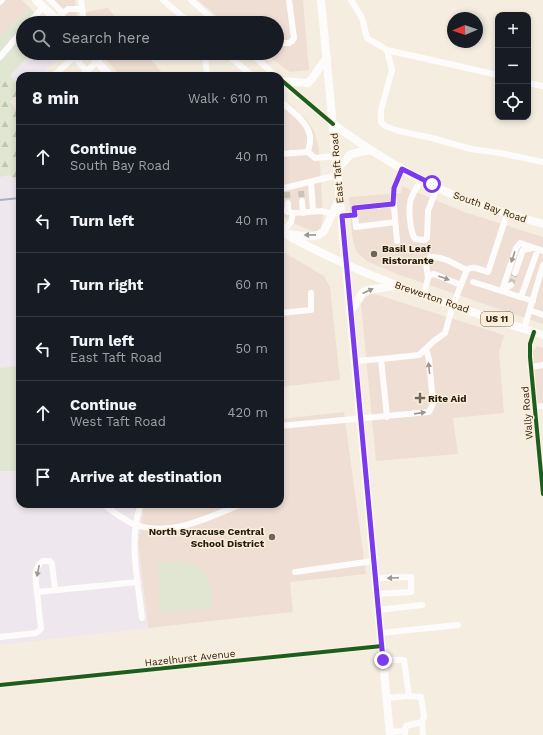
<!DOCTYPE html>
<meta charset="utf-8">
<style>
:root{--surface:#171b24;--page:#242831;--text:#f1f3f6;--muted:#9ea1a6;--line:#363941}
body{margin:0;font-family:"Work Sans",sans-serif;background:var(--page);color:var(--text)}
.controls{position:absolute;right:12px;top:12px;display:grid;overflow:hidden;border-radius:8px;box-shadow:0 2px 6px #0003}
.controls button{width:36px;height:36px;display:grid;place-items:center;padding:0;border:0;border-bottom:1px solid var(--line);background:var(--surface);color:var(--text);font:20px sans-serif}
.compass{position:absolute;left:447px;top:12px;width:36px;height:36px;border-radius:50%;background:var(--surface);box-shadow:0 2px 6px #0003;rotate:268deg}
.stop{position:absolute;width:12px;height:12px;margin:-9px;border:3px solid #7c3aed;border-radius:50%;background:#fff}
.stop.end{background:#7c3aed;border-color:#fff;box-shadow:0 1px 4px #0008}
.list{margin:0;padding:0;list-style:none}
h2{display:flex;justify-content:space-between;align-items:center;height:52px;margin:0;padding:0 16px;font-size:17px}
h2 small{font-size:13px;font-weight:400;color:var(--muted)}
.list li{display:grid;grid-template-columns:26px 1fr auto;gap:12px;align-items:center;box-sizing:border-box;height:64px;padding:0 16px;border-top:1px solid var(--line)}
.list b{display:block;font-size:15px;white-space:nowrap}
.list p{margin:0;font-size:13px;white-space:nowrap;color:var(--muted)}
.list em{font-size:13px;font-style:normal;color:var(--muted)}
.icon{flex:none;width:22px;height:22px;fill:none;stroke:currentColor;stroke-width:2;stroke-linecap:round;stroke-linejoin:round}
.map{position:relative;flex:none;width:543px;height:735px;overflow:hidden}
.search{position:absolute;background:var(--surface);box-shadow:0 2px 6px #0003;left:16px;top:16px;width:268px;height:44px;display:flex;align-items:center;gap:10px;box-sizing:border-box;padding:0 14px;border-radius:22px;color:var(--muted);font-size:15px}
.panel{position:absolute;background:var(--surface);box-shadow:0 2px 6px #0003;left:16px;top:72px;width:268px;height:436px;border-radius:12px}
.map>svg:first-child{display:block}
.commercial{fill:#efded4}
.education{fill:#eee8ee}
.forest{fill:url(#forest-firs)}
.park{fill:#e1e6d3}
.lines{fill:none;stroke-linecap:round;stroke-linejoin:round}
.stream{stroke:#a2b3bd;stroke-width:2}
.minor-tunnel{stroke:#cbc4b7;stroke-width:6;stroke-dasharray:6 3;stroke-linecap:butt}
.minor{stroke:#fefcfa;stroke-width:6}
.major{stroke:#fefcfa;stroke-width:8}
.cycleway-casing{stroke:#fdeed8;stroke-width:6}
.cycleway{stroke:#1b5e20;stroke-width:4}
.oneway{fill:#9b9893}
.route{stroke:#7c3aed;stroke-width:5}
.poi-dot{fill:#6c665c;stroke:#fdeed8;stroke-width:1.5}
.labels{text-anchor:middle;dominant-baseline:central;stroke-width:3;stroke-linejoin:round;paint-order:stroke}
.shield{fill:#fdeed8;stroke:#645c50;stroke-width:1}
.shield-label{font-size:9px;font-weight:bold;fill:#231e15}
.street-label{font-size:10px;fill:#231e15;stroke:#fdeed8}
.poi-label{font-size:10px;font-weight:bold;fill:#231e15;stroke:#fdeed8;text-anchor:start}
</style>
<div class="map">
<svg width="543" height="735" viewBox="0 0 543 735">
<defs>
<pattern id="forest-firs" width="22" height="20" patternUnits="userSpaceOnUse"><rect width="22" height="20" fill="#e1e6d3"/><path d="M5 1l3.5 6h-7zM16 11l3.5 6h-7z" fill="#c1c5b4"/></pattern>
</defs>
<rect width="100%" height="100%" fill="#f5ede0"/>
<path class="commercial" d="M 0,0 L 22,0 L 30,8 L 0,36 Z
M 50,0 L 75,0 L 77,18 L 67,18 Z
M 198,0 L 303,0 L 309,70 L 290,72 L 264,53 L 277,53 L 277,23 L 225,23 Z
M 108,8 L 120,23 L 84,23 L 85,12 Z
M 100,53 L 145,53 L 165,76 L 121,76 Z
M 289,103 L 306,119 L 314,131 L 319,149 L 323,215 L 321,228 L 317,231 L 312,231 L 291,222 L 280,214 L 280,114 Z
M 402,186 L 464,212 L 543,237 L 543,324 L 400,275 L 368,262 L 361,256 L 356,251 L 352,236 L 349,197 L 401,193 Z
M 280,250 L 324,276 L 330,287 L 340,380 L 280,387 Z
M 371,294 L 378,295 L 504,335 L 499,352 L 504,413 L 453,418 L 458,454 L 376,461 L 361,304 L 365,298 Z
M 537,346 L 543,348 L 543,409 L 537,410 L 533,351 Z
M 344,412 L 366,574 L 290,582 L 293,612 L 148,628 L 138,542 L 143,512 L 119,504 L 280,504 L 280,419 Z"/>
<path class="education" d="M 31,53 L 65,53 L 39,76 L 20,76 L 20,93 L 10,101 L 20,115 L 20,504 L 119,504 L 143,512 L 138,542 L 148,628 L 0,645 L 0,87 Z"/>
<path class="forest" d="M 2,63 L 20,89 L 20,93 L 10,101 L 20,115 L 20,183 L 9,175 L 0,177 L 0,66 Z"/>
<path class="park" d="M 30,8 L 45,23 L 23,23 L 23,53 L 31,53 L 0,87 L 0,36 Z
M 20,366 L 20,471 L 0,471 L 0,368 Z
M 181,561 C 210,565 211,585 212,609 L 165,612 L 160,609 L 158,563 Z"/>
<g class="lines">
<path class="stream" d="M 0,200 L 20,198"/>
<path class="minor-tunnel" d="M 301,191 L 302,201
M 287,192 L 288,203
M 511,285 L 515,273"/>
<path class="minor" d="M 50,0 L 63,13
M 81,0 L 83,15 L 82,23
M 163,0 L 190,23
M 191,0 L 217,23
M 351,0 L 362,18 L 367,38 L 387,50 L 392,70 L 381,110 L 381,122 L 385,126 L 399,131 L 432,138 L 471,149 L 500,153 L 543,162
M 0,2 L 2,0
M 56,19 L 68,9 L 82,9
M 29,23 L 43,7
M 203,23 L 209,17
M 277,43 L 289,43 L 292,41 L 294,38 L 289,0
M 387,50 L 498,75
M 205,53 L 207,76
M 225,53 L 253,76
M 250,53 L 276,76
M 0,57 L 23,30
M 74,57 L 91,76
M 53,76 L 79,53
M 81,76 L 98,61
M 281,81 L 333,124
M 528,83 L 543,86
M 280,101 C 291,110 307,121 310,136 C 311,141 309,147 308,152
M 280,154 L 308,152 L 315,158 L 336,156
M 421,179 C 418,186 413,192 411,199 C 408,207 410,232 415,239 L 425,240 L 427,238 L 428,211 L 437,187
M 311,182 L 313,211
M 280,189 L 338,175
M 302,201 L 303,213
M 288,203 L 288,212
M 280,209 L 293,213 L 322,211 L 332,214
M 355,215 L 356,227 L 395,222
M 342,216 L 355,215 L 354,208 L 393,204
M 282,232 L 291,222 L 293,213
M 397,241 L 393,195 L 394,188 L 402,169
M 515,273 L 523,250 L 532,248
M 428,278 L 430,275 L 434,274 L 461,285
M 473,282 L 533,301
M 503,288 L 508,287 L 511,285
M 502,291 L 516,248 L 520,243 L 543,251
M 424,295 L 428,278 L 426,263 L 430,257 C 443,256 456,265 467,270
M 521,297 L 538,249
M 530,310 L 543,315
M 280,313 L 311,310 L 311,293
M 524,329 L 543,265
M 534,332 L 530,344 L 530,357 L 543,494
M 355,361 L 381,359
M 530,367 L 543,365
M 534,407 L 543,406
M 387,417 L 381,359 L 419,355 L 434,341 L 445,333 L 453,305 L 467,270 C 473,265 481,270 488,272 L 507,214
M 280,426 L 429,412 L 433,404 L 429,359 L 426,349
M 103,504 C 111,510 128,523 136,525 C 174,537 208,517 242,504
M 141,504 C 128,537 138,583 142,618
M 295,572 L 374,561
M 376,578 L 411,577 L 411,592 L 377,594
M 37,592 C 36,581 32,568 43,561 L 50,561 L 52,564 L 55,590
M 378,610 L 422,605
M 381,633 L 458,625
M 0,637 L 36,633 L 41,629 L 37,592 L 138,582
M 383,660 L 404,660 L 409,696 L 387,698
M 0,685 L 382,646
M 422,722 L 423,735
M 405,731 L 406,726 L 422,722 L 424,716 L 421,697 L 409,696
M 390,732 L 405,731 L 405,735"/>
<path class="major" d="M 36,0 L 60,23
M 321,0 L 390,735
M 90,53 L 110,76
M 282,81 L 308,83 L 311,80 L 327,57
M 333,124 C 370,151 411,176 453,195 C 482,207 513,215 543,224
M 337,169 L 351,154 L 370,150
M 280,231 C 362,278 453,306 543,335
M 288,234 C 299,235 316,240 324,231 L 340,198
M 350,312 L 363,292 L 368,290 L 394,286"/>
<defs>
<path id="cycleway" d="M 280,79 L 333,124
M 534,332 L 530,344 L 530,357 L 543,494
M 0,685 L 382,646"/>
</defs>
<use href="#cycleway" class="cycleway-casing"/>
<use href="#cycleway" class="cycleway"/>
</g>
<defs><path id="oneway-solid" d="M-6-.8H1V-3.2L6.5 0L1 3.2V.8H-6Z"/></defs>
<g class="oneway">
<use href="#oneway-solid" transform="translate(310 235) rotate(179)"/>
<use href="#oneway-solid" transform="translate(513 257) rotate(109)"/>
<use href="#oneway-solid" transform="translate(444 278) rotate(20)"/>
<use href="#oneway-solid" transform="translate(368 291) rotate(-24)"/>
<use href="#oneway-solid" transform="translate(429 368) rotate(-96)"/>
<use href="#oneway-solid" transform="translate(420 413) rotate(-8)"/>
<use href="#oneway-solid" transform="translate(38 571) rotate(102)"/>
<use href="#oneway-solid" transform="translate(393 578) rotate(178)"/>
</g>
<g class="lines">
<path class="route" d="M 383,660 L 342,216 L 355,215 L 354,208 L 393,204 L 394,188 L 402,169 L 432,184"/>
</g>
<g class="poi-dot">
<circle cx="374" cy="254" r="4"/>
<path d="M418 392h4v4h4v4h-4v4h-4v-4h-4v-4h4z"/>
<circle cx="272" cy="537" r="4"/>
</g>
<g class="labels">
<rect class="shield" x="481" y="312" width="32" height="14" rx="3"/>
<g class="shield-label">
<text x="497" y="319">US 11</text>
</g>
<g class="street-label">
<text transform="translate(337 168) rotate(-95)">East Taft Road</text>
<text transform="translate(490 207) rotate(19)">South Bay Road</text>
<text transform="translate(432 297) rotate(19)">Brewerton Road</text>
<text transform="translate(527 413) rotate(-95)">Wally Road</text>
<text transform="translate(190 658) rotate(-6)">Hazelhurst Avenue</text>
</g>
<g class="poi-label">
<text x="382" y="248">Basil Leaf<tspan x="382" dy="12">Ristorante</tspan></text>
<text x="428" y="398">Rite Aid</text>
<text x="264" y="531" text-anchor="end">North Syracuse Central<tspan x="264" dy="12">School District</tspan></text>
</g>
</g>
</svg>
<div class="controls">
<button>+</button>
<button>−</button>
<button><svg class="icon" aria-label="locate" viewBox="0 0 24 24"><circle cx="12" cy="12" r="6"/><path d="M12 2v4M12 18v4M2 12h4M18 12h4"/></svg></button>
</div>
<svg class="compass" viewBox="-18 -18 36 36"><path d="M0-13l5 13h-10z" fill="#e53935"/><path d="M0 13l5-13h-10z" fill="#9ea1a6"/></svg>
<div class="stop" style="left:432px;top:184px"></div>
<div class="stop end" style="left:383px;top:660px"></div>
<div class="search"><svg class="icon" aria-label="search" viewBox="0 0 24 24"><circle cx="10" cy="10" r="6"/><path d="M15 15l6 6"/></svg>Search here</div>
<section class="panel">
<h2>8 min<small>Walk · 610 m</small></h2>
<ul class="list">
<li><svg class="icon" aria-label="ahead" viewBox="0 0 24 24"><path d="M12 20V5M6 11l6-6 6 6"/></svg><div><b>Continue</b><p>South Bay Road</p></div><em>40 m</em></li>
<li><svg class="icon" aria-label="left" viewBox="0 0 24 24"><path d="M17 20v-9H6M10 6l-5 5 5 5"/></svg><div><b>Turn left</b></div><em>40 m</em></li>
<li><svg class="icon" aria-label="right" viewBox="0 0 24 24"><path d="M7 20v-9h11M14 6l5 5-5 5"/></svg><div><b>Turn right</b></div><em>60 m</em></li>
<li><svg class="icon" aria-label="left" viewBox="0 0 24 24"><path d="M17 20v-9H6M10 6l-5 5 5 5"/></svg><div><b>Turn left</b><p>East Taft Road</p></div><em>50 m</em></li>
<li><svg class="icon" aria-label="ahead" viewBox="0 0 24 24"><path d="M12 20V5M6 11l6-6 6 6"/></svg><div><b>Continue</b><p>West Taft Road</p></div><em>420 m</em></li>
<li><svg class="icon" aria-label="arrive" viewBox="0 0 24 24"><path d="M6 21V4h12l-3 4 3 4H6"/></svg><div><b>Arrive at destination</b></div></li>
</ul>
</section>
</div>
